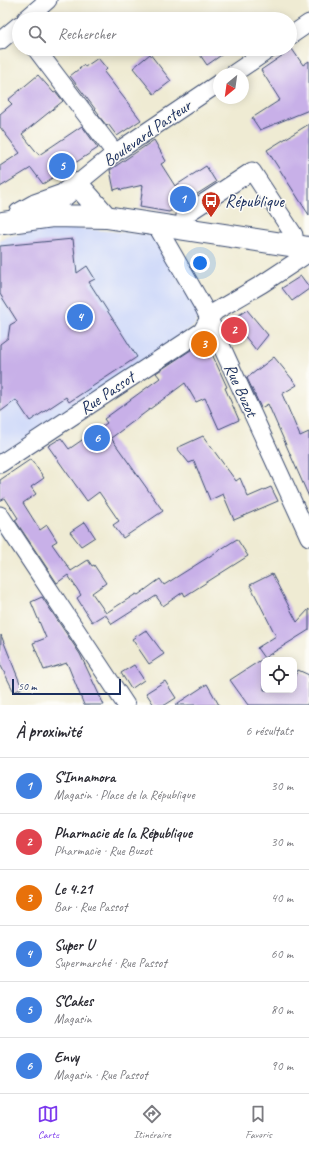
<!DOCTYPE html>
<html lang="fr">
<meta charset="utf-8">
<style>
:root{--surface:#fff;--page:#f2f2f3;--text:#2b2b33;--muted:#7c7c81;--line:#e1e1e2;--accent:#7c3aed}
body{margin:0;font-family:Caveat,sans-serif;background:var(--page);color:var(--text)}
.controls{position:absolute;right:12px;bottom:12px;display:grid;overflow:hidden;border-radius:8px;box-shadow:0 2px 10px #0003}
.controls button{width:36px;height:36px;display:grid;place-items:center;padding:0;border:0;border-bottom:1px solid var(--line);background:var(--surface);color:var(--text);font:20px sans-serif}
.compass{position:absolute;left:213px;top:68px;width:36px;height:36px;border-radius:50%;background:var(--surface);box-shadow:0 2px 10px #0003;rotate:209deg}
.scale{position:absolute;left:12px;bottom:10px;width:109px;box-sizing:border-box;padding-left:4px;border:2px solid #1b2f5e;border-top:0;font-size:11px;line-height:14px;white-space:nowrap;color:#1b2f5e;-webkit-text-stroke:3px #fdfcf7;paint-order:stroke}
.you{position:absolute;left:200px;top:263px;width:14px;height:14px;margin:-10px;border:3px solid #fff;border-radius:50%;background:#1a73e8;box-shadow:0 0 0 6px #1a73e833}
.badge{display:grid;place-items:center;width:26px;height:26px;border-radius:50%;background:var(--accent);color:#fff;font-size:13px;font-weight:700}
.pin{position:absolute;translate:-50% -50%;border:2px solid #fff;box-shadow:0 1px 4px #0006}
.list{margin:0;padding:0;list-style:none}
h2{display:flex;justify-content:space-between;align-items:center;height:52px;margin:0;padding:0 16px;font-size:17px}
h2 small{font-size:13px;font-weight:400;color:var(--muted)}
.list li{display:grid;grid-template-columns:26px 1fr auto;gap:12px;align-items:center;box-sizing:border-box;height:56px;padding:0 16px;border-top:1px solid var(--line)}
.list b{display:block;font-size:15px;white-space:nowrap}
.list p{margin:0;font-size:13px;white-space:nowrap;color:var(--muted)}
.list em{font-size:13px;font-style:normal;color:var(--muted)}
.icon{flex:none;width:22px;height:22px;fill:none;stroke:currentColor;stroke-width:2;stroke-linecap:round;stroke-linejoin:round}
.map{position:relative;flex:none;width:309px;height:705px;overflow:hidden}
.search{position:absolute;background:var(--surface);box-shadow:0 2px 10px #0003;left:12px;right:12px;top:12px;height:44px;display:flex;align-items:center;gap:10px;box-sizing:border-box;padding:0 14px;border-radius:22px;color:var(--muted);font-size:15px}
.sheet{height:388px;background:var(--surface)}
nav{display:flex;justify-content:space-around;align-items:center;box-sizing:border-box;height:56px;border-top:1px solid var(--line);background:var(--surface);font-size:11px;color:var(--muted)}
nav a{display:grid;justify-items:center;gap:2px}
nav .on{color:var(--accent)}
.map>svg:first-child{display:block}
.built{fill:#d0daf9}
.building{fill:#c8b0e8}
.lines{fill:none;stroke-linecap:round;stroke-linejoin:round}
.minor-casing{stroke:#3b4b70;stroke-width:19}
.tertiary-casing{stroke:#3b4b70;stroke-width:24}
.minor{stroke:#fff;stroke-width:17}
.tertiary{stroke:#fff;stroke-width:22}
.labels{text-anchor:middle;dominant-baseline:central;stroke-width:3;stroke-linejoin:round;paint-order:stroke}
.street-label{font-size:17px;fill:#1b2f5e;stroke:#fdfcf7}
.poi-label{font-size:17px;fill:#1b2f5e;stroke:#fdfcf7;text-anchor:start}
</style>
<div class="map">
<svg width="309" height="705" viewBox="0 0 309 705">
<rect width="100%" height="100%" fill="#fdfcf7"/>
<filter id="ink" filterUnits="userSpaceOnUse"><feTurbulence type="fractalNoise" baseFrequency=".025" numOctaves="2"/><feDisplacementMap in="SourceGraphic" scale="8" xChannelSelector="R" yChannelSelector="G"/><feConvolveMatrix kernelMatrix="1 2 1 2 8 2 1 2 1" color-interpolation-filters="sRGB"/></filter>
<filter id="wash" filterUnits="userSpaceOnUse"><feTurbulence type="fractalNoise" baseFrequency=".012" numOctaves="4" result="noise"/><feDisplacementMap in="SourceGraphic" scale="16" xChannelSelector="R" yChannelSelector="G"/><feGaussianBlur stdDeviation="0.9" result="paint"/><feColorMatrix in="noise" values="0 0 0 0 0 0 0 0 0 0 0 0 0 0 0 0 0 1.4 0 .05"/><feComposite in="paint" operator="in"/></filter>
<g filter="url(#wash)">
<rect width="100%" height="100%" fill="#efebd3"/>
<path class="built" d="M 55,226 L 153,235 L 200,315 L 195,325 L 149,359 L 0,456 L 0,241 L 6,237 Z"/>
<g id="blocks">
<path class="building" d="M 196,49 L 230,49 L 207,65 Z
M 292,49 L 303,65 L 309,61 L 309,110 L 260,130 L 252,118 L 280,100 L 261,70 Z
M 150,54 L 171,81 L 154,94 L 133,68 Z
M 98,58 L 107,69 L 104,72 L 141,120 L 117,136 L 108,124 L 107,126 L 98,115 L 99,114 L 70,76 L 84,65 L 85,67 Z
M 38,75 L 54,93 L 56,92 L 63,101 L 22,134 L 39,155 L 82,126 L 98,148 L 43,184 L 31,168 L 0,187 L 0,166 L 20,153 L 0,127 L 0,114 L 12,104 L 8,100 Z
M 309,124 L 309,215 L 267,150 Z
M 154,140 L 166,161 L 161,164 L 175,186 L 206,166 L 216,182 L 169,212 L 140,207 L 143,185 L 121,190 L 120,188 L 114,190 L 110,170 Z
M 73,239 L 77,273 L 87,266 L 95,279 L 89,282 L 137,357 L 69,402 L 66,397 L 30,421 L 16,400 L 0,412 L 0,344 L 8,338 L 10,325 L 17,321 L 0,294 L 0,246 Z
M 301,276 L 309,287 L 309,289 L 292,301 L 282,288 Z
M 247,310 L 268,335 L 256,350 L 244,335 L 231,343 L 225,329 L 226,323 Z
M 203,342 L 210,344 L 214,353 L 212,354 L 227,387 L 225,388 L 239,420 L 219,429 L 205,398 L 196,402 L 185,383 L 111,438 L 163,511 L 123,538 L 113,525 L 119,521 L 99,492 L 87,501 L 48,446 L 61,438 L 69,449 L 107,423 L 104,419 L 160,378 L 156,373 Z
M 274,357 L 297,385 L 282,394 L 300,436 L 309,432 L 309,497 L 268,404 L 261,408 L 247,378 Z
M 203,436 L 236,481 L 240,478 L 248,497 L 271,487 L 278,501 L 234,520 L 223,494 L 210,500 L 194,461 L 189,463 L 177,448 Z
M 31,459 L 44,478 L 31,487 L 36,494 L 23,503 L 40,530 L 47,525 L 57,541 L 52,544 L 71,571 L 88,560 L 92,566 L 94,565 L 106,583 L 92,593 L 106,613 L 136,594 L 138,595 L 160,579 L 164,585 L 237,539 L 248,556 L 185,596 L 183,592 L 163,606 L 156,596 L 112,624 L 105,614 L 92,622 L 77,598 L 81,595 L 68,575 L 57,583 L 15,520 L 18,518 L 5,498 L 0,501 L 0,480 Z
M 85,522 L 95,537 L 81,546 L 70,532 Z
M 272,574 L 297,622 L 309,609 L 309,630 L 264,658 L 264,690 L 294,690 L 294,678 L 298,670 L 309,675 L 309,701 L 307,705 L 248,705 L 230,680 L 264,658 L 257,648 L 276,636 L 250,585 Z
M 42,597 L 80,654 L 104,705 L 84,705 L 67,663 L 44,670 L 33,643 L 46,638 L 31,602 Z
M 146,630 L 164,654 L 149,664 L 132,639 Z
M 1,635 L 22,688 L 14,692 L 0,664 Z
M 134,665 L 144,680 L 131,689 L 121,673 Z
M 165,681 L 176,698 L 165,705 L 154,705 L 146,693 Z
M 207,684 L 219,705 L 175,705 L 198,690 Z"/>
</g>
</g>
<g filter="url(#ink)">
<use href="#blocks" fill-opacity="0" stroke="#3b4b70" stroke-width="1"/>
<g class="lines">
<defs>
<path id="minor" d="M 26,19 L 48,0
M 290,36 L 309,23
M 0,41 L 19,25
M 36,49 L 115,153
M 233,74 L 270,49
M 77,184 L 115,153 L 219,83
M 156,225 L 204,308 L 309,537
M 184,229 L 185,215 L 252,171 L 294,235 L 294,245
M 0,464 L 202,331 L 209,318 L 216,311 L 262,284 L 309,253
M 0,515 L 126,705"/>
<path id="tertiary" d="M 20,214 L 36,205 L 64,195 L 77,184 L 106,217
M 3,223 L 52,216 L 106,217 L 309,248"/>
</defs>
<use href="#minor" class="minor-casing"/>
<use href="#tertiary" class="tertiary-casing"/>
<use href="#minor" class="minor"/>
<use href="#tertiary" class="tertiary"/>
</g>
</g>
<defs>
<symbol id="bus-pin" viewBox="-11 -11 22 30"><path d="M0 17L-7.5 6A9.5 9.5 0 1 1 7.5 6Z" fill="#c8321e" stroke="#fdfcf7"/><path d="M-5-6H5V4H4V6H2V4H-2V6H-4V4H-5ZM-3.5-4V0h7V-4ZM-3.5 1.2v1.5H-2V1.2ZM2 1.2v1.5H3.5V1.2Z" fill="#fff"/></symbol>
</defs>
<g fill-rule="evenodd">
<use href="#bus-pin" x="200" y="190" width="22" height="30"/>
</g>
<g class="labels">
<g class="street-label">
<text transform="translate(147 133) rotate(-35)">Boulevard Pasteur</text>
<text transform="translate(241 390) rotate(65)">Rue Buzot</text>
<text transform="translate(107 393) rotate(-34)">Rue Passot</text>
</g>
<g class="poi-label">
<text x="225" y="201">République</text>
</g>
</g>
</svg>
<div class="controls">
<button><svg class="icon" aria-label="locate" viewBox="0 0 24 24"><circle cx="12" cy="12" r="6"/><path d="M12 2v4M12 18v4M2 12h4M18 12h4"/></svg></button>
</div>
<svg class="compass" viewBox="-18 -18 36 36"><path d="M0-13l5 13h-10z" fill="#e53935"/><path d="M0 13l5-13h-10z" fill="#7c7c81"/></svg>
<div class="scale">50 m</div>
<div class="you"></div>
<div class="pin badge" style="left:183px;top:199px;background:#3f7fe0">1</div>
<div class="pin badge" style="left:234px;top:330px;background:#e0444e">2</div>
<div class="pin badge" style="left:204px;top:344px;background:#e8710a">3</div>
<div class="pin badge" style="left:80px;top:317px;background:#3f7fe0">4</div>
<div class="pin badge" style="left:62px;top:166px;background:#3f7fe0">5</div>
<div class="pin badge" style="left:97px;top:438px;background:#3f7fe0">6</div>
<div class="search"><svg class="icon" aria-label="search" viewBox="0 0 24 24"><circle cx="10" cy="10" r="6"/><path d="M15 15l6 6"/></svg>Rechercher</div>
</div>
<section class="sheet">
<h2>À proximité<small>6 résultats</small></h2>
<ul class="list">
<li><span class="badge" style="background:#3f7fe0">1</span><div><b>S'Innamora</b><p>Magasin · Place de la République</p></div><em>30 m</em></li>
<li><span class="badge" style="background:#e0444e">2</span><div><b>Pharmacie de la République</b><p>Pharmacie · Rue Buzot</p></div><em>30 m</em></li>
<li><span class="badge" style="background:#e8710a">3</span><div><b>Le 4.21</b><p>Bar · Rue Passot</p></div><em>40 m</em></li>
<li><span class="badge" style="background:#3f7fe0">4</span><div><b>Super U</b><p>Supermarché · Rue Passot</p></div><em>60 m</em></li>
<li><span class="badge" style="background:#3f7fe0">5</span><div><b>S'Cakes</b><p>Magasin</p></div><em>80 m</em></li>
<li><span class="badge" style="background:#3f7fe0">6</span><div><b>Envy</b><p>Magasin · Rue Passot</p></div><em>90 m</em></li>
</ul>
</section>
<nav>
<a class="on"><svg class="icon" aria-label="map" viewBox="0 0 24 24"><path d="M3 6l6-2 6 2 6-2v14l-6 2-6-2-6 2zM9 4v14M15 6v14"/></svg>Carte</a>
<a><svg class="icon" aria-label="directions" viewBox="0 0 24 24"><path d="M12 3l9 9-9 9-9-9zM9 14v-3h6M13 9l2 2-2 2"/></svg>Itinéraire</a>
<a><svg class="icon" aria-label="saved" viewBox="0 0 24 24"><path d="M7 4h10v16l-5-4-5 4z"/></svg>Favoris</a>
</nav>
